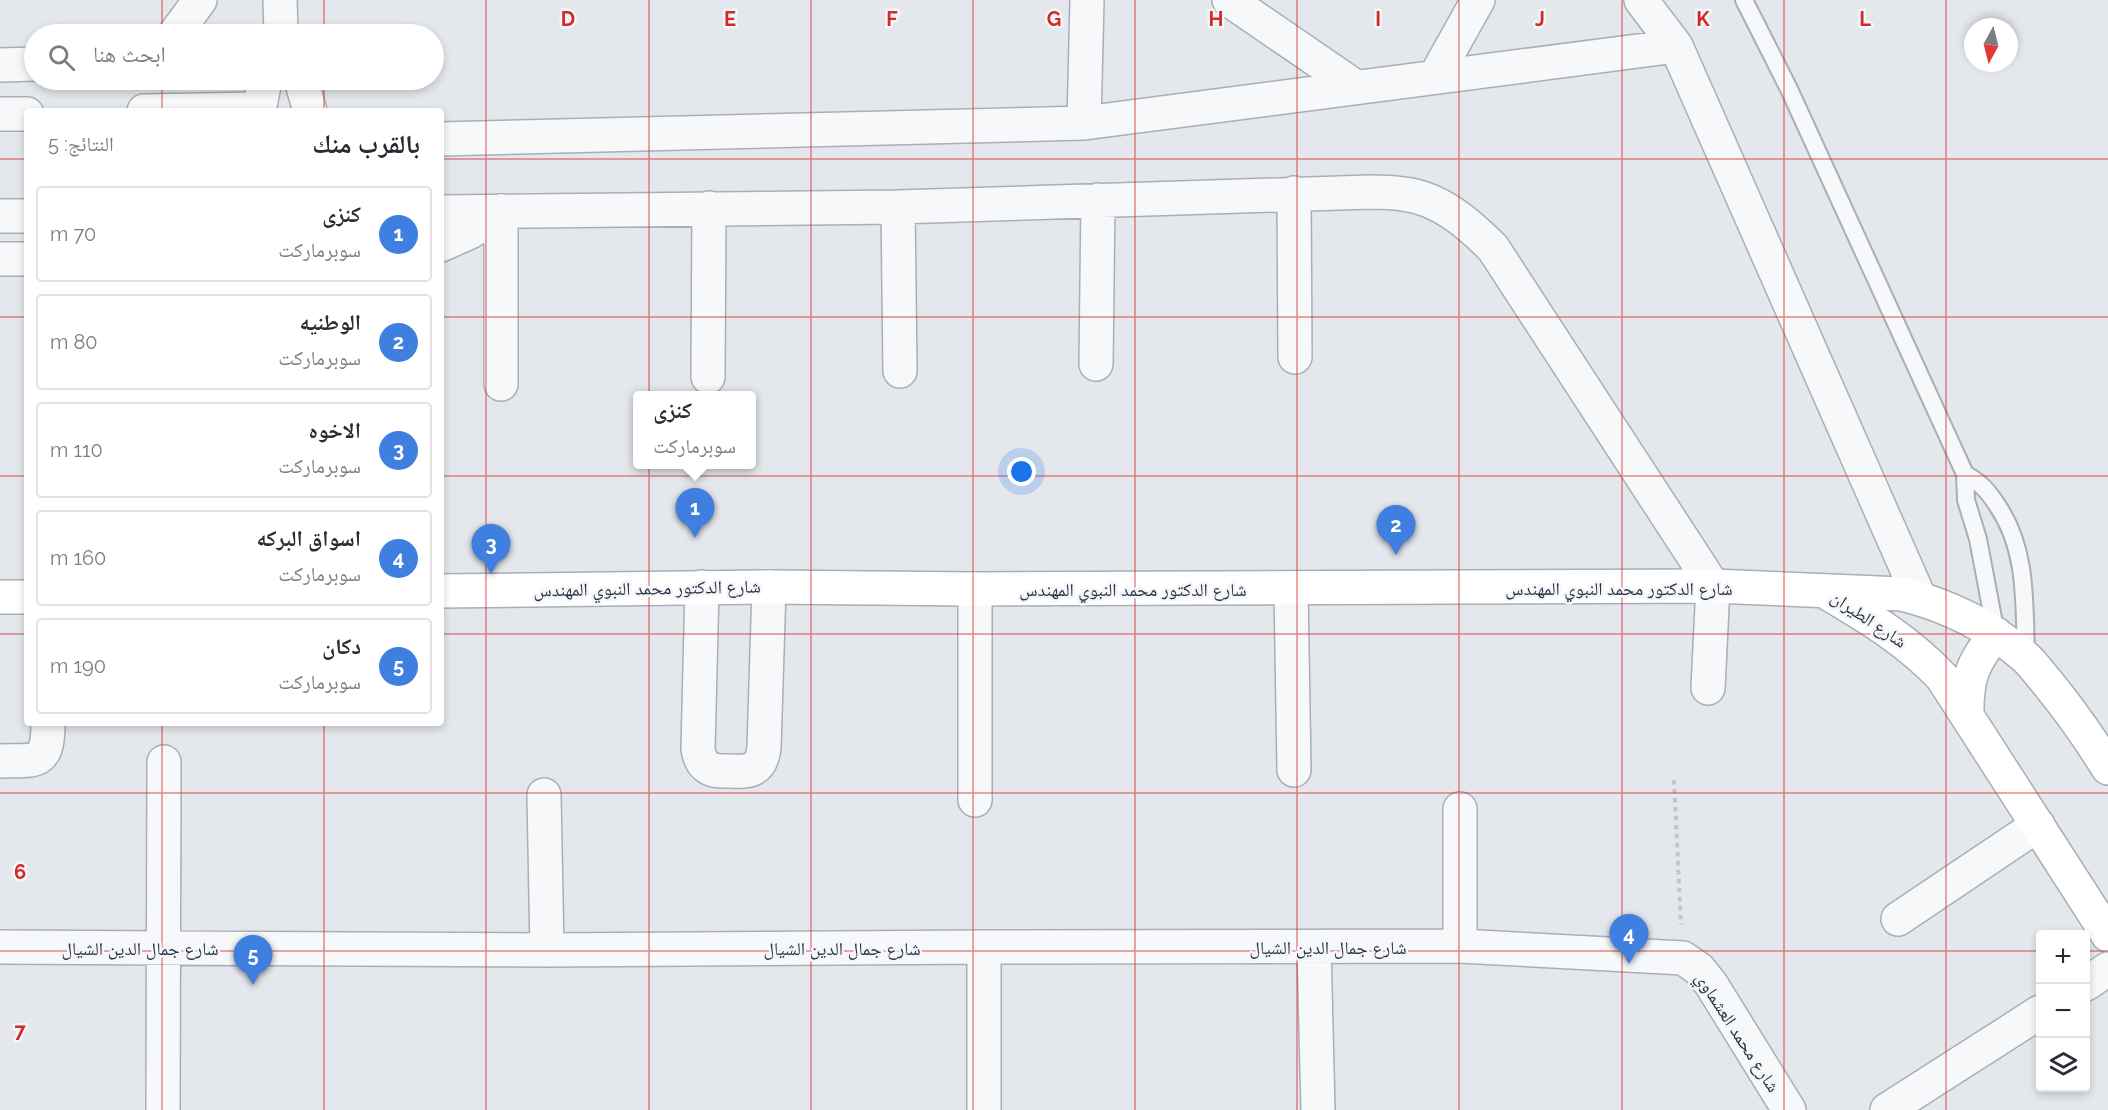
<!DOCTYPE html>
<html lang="ar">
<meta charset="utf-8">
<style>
:root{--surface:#fff;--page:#f2f2f3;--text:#2b2b33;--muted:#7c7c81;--line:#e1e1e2;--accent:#b45309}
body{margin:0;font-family:Raleway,"Noto Naskh Arabic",sans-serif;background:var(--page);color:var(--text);direction:rtl}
.controls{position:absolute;right:18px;bottom:18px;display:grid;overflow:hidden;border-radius:6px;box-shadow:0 3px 9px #0003}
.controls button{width:54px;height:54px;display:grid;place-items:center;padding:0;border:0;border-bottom:2px solid var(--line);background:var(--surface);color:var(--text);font:30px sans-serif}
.compass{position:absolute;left:1964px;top:18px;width:54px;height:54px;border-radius:50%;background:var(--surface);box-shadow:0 3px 9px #0003;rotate:187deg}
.you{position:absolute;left:1022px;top:472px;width:21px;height:21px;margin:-15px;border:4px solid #fff;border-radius:50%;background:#1a73e8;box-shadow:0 0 0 9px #1a73e833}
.badge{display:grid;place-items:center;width:39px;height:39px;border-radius:50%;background:var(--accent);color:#fff;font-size:20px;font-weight:700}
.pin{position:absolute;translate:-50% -50px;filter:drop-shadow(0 2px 3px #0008)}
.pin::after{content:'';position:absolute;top:32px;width:21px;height:18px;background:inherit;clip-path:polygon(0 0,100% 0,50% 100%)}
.popup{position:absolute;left:633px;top:391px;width:123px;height:78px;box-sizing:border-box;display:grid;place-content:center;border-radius:6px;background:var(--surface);filter:drop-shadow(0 2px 4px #0005);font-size:20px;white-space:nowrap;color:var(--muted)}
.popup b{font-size:22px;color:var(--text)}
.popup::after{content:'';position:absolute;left:50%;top:100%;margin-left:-12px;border:12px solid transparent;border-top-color:var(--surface)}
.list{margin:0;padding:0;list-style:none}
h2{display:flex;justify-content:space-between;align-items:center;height:78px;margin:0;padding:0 24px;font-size:26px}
h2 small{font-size:20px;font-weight:400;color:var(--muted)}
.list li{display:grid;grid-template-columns:39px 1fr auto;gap:18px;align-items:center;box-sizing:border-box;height:96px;margin:0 12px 12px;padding:0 12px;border:2px solid var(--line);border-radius:6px}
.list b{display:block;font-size:22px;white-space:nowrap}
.list p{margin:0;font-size:20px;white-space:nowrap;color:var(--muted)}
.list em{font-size:20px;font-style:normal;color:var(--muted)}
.icon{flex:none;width:33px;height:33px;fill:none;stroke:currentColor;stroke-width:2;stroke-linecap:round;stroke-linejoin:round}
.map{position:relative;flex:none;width:2108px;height:1110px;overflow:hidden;direction:ltr}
.search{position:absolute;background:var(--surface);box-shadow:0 3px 9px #0003;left:24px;top:24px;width:420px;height:66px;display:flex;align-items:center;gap:15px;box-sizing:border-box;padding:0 21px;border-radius:33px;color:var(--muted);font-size:22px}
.panel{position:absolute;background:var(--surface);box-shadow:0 3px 9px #0003;left:24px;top:108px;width:420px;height:618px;border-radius:6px;direction:rtl}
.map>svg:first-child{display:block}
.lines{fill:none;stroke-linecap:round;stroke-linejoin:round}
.lane-casing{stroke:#a9aeb7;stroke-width:20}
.street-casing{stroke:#a9aeb7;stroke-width:36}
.secondary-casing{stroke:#a9aeb7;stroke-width:36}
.path{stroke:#c2c5cb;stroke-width:4;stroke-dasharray:4.5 4.5;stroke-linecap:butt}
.lane{stroke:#f7f8fa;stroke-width:16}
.street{stroke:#f7f8fa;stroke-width:33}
.secondary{stroke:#fff;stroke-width:33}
.grid{fill:none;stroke:#d62828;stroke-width:1.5;stroke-opacity:0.55}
.labels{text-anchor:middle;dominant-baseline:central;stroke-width:5;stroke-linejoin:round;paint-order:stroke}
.street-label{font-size:18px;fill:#2b3445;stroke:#f4f6f9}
.grid-label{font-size:20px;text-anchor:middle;font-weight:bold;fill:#d62828;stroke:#f4f6f9;stroke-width:5;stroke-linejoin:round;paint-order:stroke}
</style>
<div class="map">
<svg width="2108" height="1110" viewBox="0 0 2108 1110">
<rect width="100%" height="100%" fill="#e4e7ec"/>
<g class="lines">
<defs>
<path id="lane" d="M 1744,0 L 1789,89 L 1965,474 L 1966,500 L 1978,539 L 1996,634
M 1965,474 C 1980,482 1988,491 1997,505 C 2028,550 2024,604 2026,657"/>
<path id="street" d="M 280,0 L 281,34
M 1229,0 L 1356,87
M 1641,0 L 1676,46 L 1920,599
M 175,34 L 200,0
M 0,65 L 34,64
M 1435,77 L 1478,0
M 301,80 L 310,111
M 144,111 L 259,109
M 259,111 L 265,80
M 0,114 L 27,114
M 1084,123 L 1087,0
M 441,139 L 1084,123 L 1676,46
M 1294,193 L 1295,357
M 898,207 L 900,371
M 501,211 L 501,384
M 441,212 L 898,207 L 1370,192 C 1381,192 1392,192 1403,194 C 1440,198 1469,224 1493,248 L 1713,586 L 1708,688
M 0,216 L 27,216
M 441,245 L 470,232 L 501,211
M 0,259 L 27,259
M 1096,364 L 1098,200
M 708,377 L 709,208
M 702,587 L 698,749 C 699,755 701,762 706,766 C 713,772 721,771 730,771 C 750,772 761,771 764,748 L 769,587
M 1291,588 L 1294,770
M 975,589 L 975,800
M 0,761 C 36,760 48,766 48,723
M 544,795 L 547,950
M 1460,809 L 1460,946
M 1898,919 L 2038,825
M 0,947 L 547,950 L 984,947 L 1460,946 L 1683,958 L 1699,969 L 1711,984 L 1789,1110
M 984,947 L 984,1110
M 1314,947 L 1318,1110
M 2086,984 L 2108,969
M 163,1110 L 164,762
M 1887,1110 L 2040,1012"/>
<path id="secondary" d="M 441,591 L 769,587 L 975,589 L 1713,586 L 1902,594 C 1946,605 1990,626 2025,657 C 2033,664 2039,673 2046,681 C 2069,709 2089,737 2108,768
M 1829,594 C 1871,619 1908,641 1942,677 L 2108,935
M 0,597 L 27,597
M 1967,715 C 1966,679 1973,661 1996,634"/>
</defs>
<use href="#lane" class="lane-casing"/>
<use href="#street" class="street-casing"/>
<use href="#secondary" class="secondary-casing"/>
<path class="path" d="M 1674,780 L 1681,925"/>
<use href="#lane" class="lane"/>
<use href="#street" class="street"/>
<use href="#secondary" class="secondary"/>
</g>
<path class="grid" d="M 162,0 L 162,34M 324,0 L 324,34M 486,0 L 486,1110M 649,0 L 649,1110M 811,0 L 811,1110M 973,0 L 973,1110M 1135,0 L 1135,1110M 1297,0 L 1297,1110M 1459,0 L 1459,1110M 1622,0 L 1622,1110M 1784,0 L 1784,1110M 1946,0 L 1946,1110M 162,80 L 162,111M 324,80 L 324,111M 0,159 L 27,159M 441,159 L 2108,159M 0,317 L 27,317M 441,317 L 2108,317M 0,476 L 27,476M 441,476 L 2108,476M 0,634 L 27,634M 441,634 L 2108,634M 162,723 L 162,1110M 324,723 L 324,1110M 0,793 L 2108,793M 0,951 L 2040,951M 2086,951 L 2108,951"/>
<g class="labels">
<g class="street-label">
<text transform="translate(647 588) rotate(-1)">شارع الدكتور محمد النبوي المهندس</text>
<text x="1619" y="588">شارع الدكتور محمد النبوي المهندس</text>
<text x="1133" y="589">شارع الدكتور محمد النبوي المهندس</text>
<text transform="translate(1869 619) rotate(34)">شارع الطيران</text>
<text x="1328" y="947">شارع جمال الدين الشيال</text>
<text x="140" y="948">شارع جمال الدين الشيال</text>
<text x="842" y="948">شارع جمال الدين الشيال</text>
<text transform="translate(1738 1032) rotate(57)">شارع محمد العشماوي</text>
</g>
</g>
<g class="grid-label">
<text x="568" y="26">D</text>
<text x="730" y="26">E</text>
<text x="892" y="26">F</text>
<text x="1054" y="26">G</text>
<text x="1216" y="26">H</text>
<text x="1378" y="26">I</text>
<text x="1540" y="26">J</text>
<text x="1703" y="26">K</text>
<text x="1865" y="26">L</text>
<text x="20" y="879">6</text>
<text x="20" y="1038">7</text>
</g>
</svg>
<div class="controls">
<button>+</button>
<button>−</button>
<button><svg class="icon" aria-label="layers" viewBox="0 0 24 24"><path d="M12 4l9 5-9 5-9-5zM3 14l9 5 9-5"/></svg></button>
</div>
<svg class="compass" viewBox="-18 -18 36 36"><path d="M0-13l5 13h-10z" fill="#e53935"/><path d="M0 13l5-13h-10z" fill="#7c7c81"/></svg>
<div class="you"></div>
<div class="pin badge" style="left:695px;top:538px;background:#3f7fe0">1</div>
<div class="popup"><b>كنزى</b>سوبرماركت</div>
<div class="pin badge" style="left:1396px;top:555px;background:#3f7fe0">2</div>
<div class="pin badge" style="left:491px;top:574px;background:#3f7fe0">3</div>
<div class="pin badge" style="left:1629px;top:964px;background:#3f7fe0">4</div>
<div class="pin badge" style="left:253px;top:985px;background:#3f7fe0">5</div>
<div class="search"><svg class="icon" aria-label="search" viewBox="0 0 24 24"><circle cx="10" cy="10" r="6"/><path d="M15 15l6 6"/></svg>ابحث هنا</div>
<section class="panel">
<h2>بالقرب منك<small>النتائج: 5</small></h2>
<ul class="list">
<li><span class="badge" style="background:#3f7fe0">1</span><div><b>كنزى</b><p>سوبرماركت</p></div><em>70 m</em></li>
<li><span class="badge" style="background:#3f7fe0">2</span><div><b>الوطنيه</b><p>سوبرماركت</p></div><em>80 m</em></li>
<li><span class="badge" style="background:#3f7fe0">3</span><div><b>الاخوه</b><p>سوبرماركت</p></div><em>110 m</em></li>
<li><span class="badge" style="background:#3f7fe0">4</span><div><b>اسواق البركه</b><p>سوبرماركت</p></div><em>160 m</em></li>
<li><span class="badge" style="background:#3f7fe0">5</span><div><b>دكان</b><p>سوبرماركت</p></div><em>190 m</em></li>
</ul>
</section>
</div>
